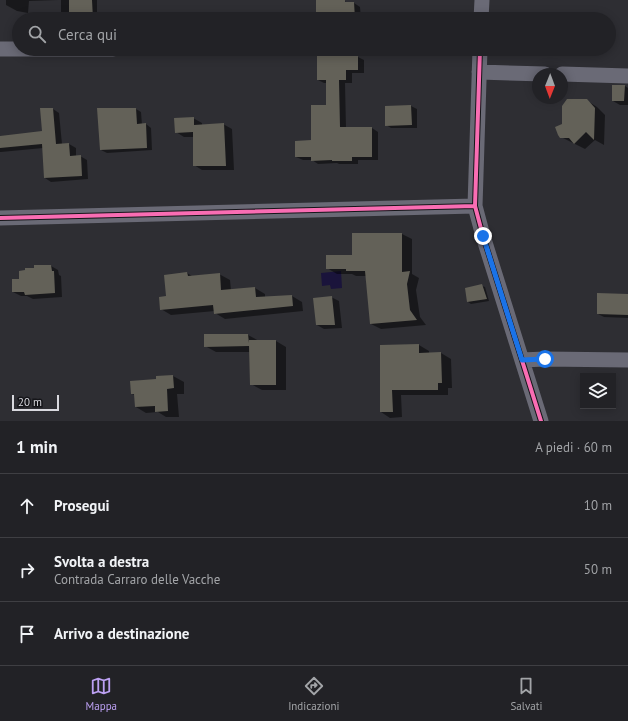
<!DOCTYPE html>
<html lang="it">
<meta charset="utf-8">
<style>
:root{--surface:#222226;--page:#2e2f32;--text:#f1f3f6;--muted:#a2a4a7;--line:#3f3f43;--accent:#bca0f2}
body{margin:0;font-family:"PT Sans",sans-serif;background:var(--page);color:var(--text)}
.controls{position:absolute;right:12px;bottom:12px;display:grid;overflow:hidden;border-radius:0px;box-shadow:0 2px 10px #0003}
.controls button{width:36px;height:36px;display:grid;place-items:center;padding:0;border:0;border-bottom:1px solid var(--line);background:var(--surface);color:var(--text);font:20px sans-serif}
.compass{position:absolute;left:532px;top:68px;width:36px;height:36px;border-radius:50%;background:var(--surface);box-shadow:0 2px 10px #0003;rotate:181deg}
.scale{position:absolute;left:12px;bottom:10px;width:47px;box-sizing:border-box;padding-left:4px;border:2px solid #d9d9df;border-top:0;font-size:11px;line-height:14px;white-space:nowrap;color:#d9d9df;-webkit-text-stroke:3px #151519;paint-order:stroke}
.stop{position:absolute;width:12px;height:12px;margin:-9px;border:3px solid #1a73e8;border-radius:50%;background:#fff}
.stop.end{background:#1a73e8;border-color:#fff;box-shadow:0 1px 4px #0008}
.list{margin:0;padding:0;list-style:none}
h2{display:flex;justify-content:space-between;align-items:center;height:52px;margin:0;padding:0 16px;font-size:17px}
h2 small{font-size:13px;font-weight:400;color:var(--muted)}
.list li{display:grid;grid-template-columns:26px 1fr auto;gap:12px;align-items:center;box-sizing:border-box;height:64px;padding:0 16px;border-top:1px solid var(--line)}
.list b{display:block;font-size:15px;white-space:nowrap}
.list p{margin:0;font-size:13px;white-space:nowrap;color:var(--muted)}
.list em{font-size:13px;font-style:normal;color:var(--muted)}
.icon{flex:none;width:22px;height:22px;fill:none;stroke:currentColor;stroke-width:2;stroke-linecap:round;stroke-linejoin:round}
.map{position:relative;flex:none;width:628px;height:421px;overflow:hidden}
.search{position:absolute;background:var(--surface);box-shadow:0 2px 10px #0003;left:12px;right:12px;top:12px;height:44px;display:flex;align-items:center;gap:10px;box-sizing:border-box;padding:0 14px;border-radius:22px;color:var(--muted);font-size:15px}
.sheet{height:244px;background:var(--surface)}
nav{display:flex;justify-content:space-around;align-items:center;box-sizing:border-box;height:56px;border-top:1px solid var(--line);background:var(--surface);font-size:11px;color:var(--muted)}
nav a{display:grid;justify-items:center;gap:2px}
nav .on{color:var(--accent)}
.map>svg:first-child{display:block}
.water{fill:#1a143b}
.shadow{fill:#0007}
.building{fill:#636158}
.lines{fill:none;stroke-linecap:round;stroke-linejoin:round}
.minor{stroke:#6a6a76;stroke-width:15}
.cycleway-casing{stroke:#151519;stroke-width:6}
.cycleway{stroke:#f96db3;stroke-width:4}
.route{stroke:#1a73e8;stroke-width:5}
</style>
<div class="map">
<svg width="628" height="421" viewBox="0 0 628 421">
<rect width="100%" height="100%" fill="#2e2e33"/>
<path class="water" d="M 341,271 L 342,288 L 331,289 L 330,285 L 322,286 L 321,273 Z"/>
<path class="shadow" d="M 6,0 L 58,0 L 29,1 L 28,13 L 17,11 L 6,5 Z
M 61,0 L 97,0 L 97,19 L 61,19 Z
M 317,0 L 332,0 L 344,1 L 348,3 L 354,3 L 360,7 L 361,19 L 317,19 Z
M 358,57 L 364,60 L 364,73 L 352,73 L 352,83 L 345,83 L 346,128 L 372,128 L 378,132 L 378,160 L 358,160 L 358,164 L 339,164 L 337,163 L 318,164 L 312,160 L 303,160 L 296,157 L 312,141 L 327,105 L 327,83 L 324,83 L 318,80 Z
M 625,86 L 628,88 L 628,105 L 620,105 L 613,101 Z
M 586,100 L 597,107 L 605,115 L 604,145 L 595,140 L 585,149 L 561,137 L 563,125 Z
M 411,106 L 417,109 L 417,128 L 391,128 L 386,125 L 386,107 Z
M 53,109 L 59,113 L 62,144 L 69,144 L 76,148 L 76,157 L 80,156 L 87,160 L 88,179 L 51,182 L 45,178 L 43,148 L 1,152 L 0,152 L 0,137 L 43,132 Z
M 136,109 L 141,112 L 142,125 L 146,124 L 151,128 L 152,150 L 107,153 L 101,150 Z
M 193,118 L 202,123 L 202,125 L 223,124 L 232,129 L 234,170 L 202,170 L 194,165 L 194,137 L 184,137 L 176,132 Z
M 353,234 L 402,234 L 412,239 L 412,274 L 419,278 L 416,290 L 420,317 L 426,325 L 381,329 L 371,324 L 366,276 L 356,276 L 352,274 L 337,274 L 327,268 L 353,256 Z
M 35,266 L 51,266 L 58,270 L 59,275 L 61,276 L 62,297 L 33,299 L 27,296 L 21,296 L 13,292 L 20,280 L 35,269 Z
M 187,273 L 192,276 L 219,274 L 230,280 L 231,290 L 255,288 L 265,294 L 265,298 L 292,296 L 302,302 L 303,311 L 225,319 L 215,313 L 215,311 L 171,315 L 161,309 L 167,297 Z
M 482,286 L 485,287 L 489,301 L 471,304 L 468,302 Z
M 628,295 L 628,318 L 604,317 L 598,314 Z
M 331,297 L 339,301 L 342,328 L 324,329 L 317,325 Z
M 248,335 L 259,341 L 276,341 L 286,347 L 286,390 L 262,390 L 251,384 L 250,352 L 216,352 L 205,346 Z
M 419,345 L 429,351 L 429,354 L 441,353 L 451,359 L 452,388 L 448,388 L 448,395 L 401,395 L 402,417 L 390,418 L 381,412 L 381,346 Z
M 173,376 L 184,382 L 184,394 L 177,394 L 179,417 L 166,417 L 158,412 L 146,413 L 136,407 L 135,395 L 132,394 L 157,380 Z"/>
<path class="building" d="M 69,0 L 92,0 L 93,19 L 69,19 Z
M 316,0 L 345,0 L 345,2 L 354,2 L 355,19 L 316,19 Z
M 317,55 L 358,56 L 358,70 L 346,70 L 346,80 L 339,80 L 340,127 L 372,127 L 372,157 L 352,157 L 352,161 L 332,161 L 332,160 L 311,161 L 311,157 L 295,157 L 295,141 L 311,140 L 311,105 L 326,105 L 326,80 L 317,80 Z
M 612,85 L 625,85 L 624,101 L 612,101 Z
M 567,99 L 587,99 L 595,108 L 594,140 L 586,132 L 574,144 L 569,138 L 560,138 L 558,135 L 555,127 L 562,124 L 562,106 Z
M 411,105 L 412,125 L 385,126 L 385,106 Z
M 40,108 L 53,108 L 56,144 L 69,143 L 70,156 L 81,155 L 82,176 L 44,178 L 42,144 L 0,148 L 0,136 L 42,131 Z
M 97,108 L 136,108 L 137,124 L 146,123 L 147,148 L 100,150 Z
M 194,117 L 194,125 L 224,123 L 226,166 L 193,166 L 193,132 L 175,133 L 174,118 Z
M 352,233 L 402,233 L 402,272 L 410,271 L 407,284 L 410,310 L 417,320 L 370,324 L 365,271 L 346,271 L 346,269 L 326,269 L 326,255 L 352,255 Z
M 34,265 L 51,265 L 52,271 L 54,271 L 55,293 L 25,295 L 24,292 L 12,292 L 12,279 L 19,279 L 19,271 L 25,270 L 25,268 L 34,268 Z
M 187,272 L 188,276 L 220,273 L 221,290 L 255,287 L 256,297 L 292,295 L 293,306 L 214,314 L 213,305 L 160,310 L 159,297 L 166,296 L 164,275 Z
M 482,284 L 487,299 L 467,302 L 465,288 Z
M 597,293 L 628,294 L 628,315 L 597,314 Z
M 332,296 L 335,325 L 316,325 L 313,298 Z
M 204,334 L 248,334 L 249,343 L 249,340 L 276,340 L 276,385 L 250,385 L 249,346 L 204,347 Z
M 419,344 L 419,353 L 441,352 L 442,383 L 438,383 L 438,390 L 392,390 L 393,412 L 380,412 L 380,345 Z
M 173,375 L 174,388 L 167,389 L 168,411 L 155,412 L 155,406 L 135,407 L 134,394 L 131,394 L 130,381 L 156,379 L 156,376 Z"/>
<g class="lines">
<path class="minor" d="M 481,19 L 482,0
M 0,49 L 113,49
M 480,49 L 475,206 L 483,236 L 541,421
M 479,72 L 545,74
M 562,74 L 628,76
M 0,218 L 475,206
M 522,360 L 545,359 L 628,360"/>
<defs>
<path id="cycleway" d="M 480,49 L 475,206 L 483,236 L 541,421
M 0,218 L 475,206"/>
</defs>
<use href="#cycleway" class="cycleway-casing"/>
<use href="#cycleway" class="cycleway"/>
</g>
<g class="lines">
<path class="route" d="M 483,236 L 522,360 L 545,359"/>
</g>
</svg>
<div class="controls">
<button><svg class="icon" aria-label="layers" viewBox="0 0 24 24"><path d="M12 4l9 5-9 5-9-5zM3 14l9 5 9-5"/></svg></button>
</div>
<svg class="compass" viewBox="-18 -18 36 36"><path d="M0-13l5 13h-10z" fill="#e53935"/><path d="M0 13l5-13h-10z" fill="#a2a4a7"/></svg>
<div class="scale">20 m</div>
<div class="stop" style="left:545px;top:359px"></div>
<div class="stop end" style="left:483px;top:236px"></div>
<div class="search"><svg class="icon" aria-label="search" viewBox="0 0 24 24"><circle cx="10" cy="10" r="6"/><path d="M15 15l6 6"/></svg>Cerca qui</div>
</div>
<section class="sheet">
<h2>1 min<small>A piedi · 60 m</small></h2>
<ul class="list">
<li><svg class="icon" aria-label="ahead" viewBox="0 0 24 24"><path d="M12 20V5M6 11l6-6 6 6"/></svg><div><b>Prosegui</b></div><em>10 m</em></li>
<li><svg class="icon" aria-label="right" viewBox="0 0 24 24"><path d="M7 20v-9h11M14 6l5 5-5 5"/></svg><div><b>Svolta a destra</b><p>Contrada Carraro delle Vacche</p></div><em>50 m</em></li>
<li><svg class="icon" aria-label="arrive" viewBox="0 0 24 24"><path d="M6 21V4h12l-3 4 3 4H6"/></svg><div><b>Arrivo a destinazione</b></div></li>
</ul>
</section>
<nav>
<a class="on"><svg class="icon" aria-label="map" viewBox="0 0 24 24"><path d="M3 6l6-2 6 2 6-2v14l-6 2-6-2-6 2zM9 4v14M15 6v14"/></svg>Mappa</a>
<a><svg class="icon" aria-label="directions" viewBox="0 0 24 24"><path d="M12 3l9 9-9 9-9-9zM9 14v-3h6M13 9l2 2-2 2"/></svg>Indicazioni</a>
<a><svg class="icon" aria-label="saved" viewBox="0 0 24 24"><path d="M7 4h10v16l-5-4-5 4z"/></svg>Salvati</a>
</nav>
